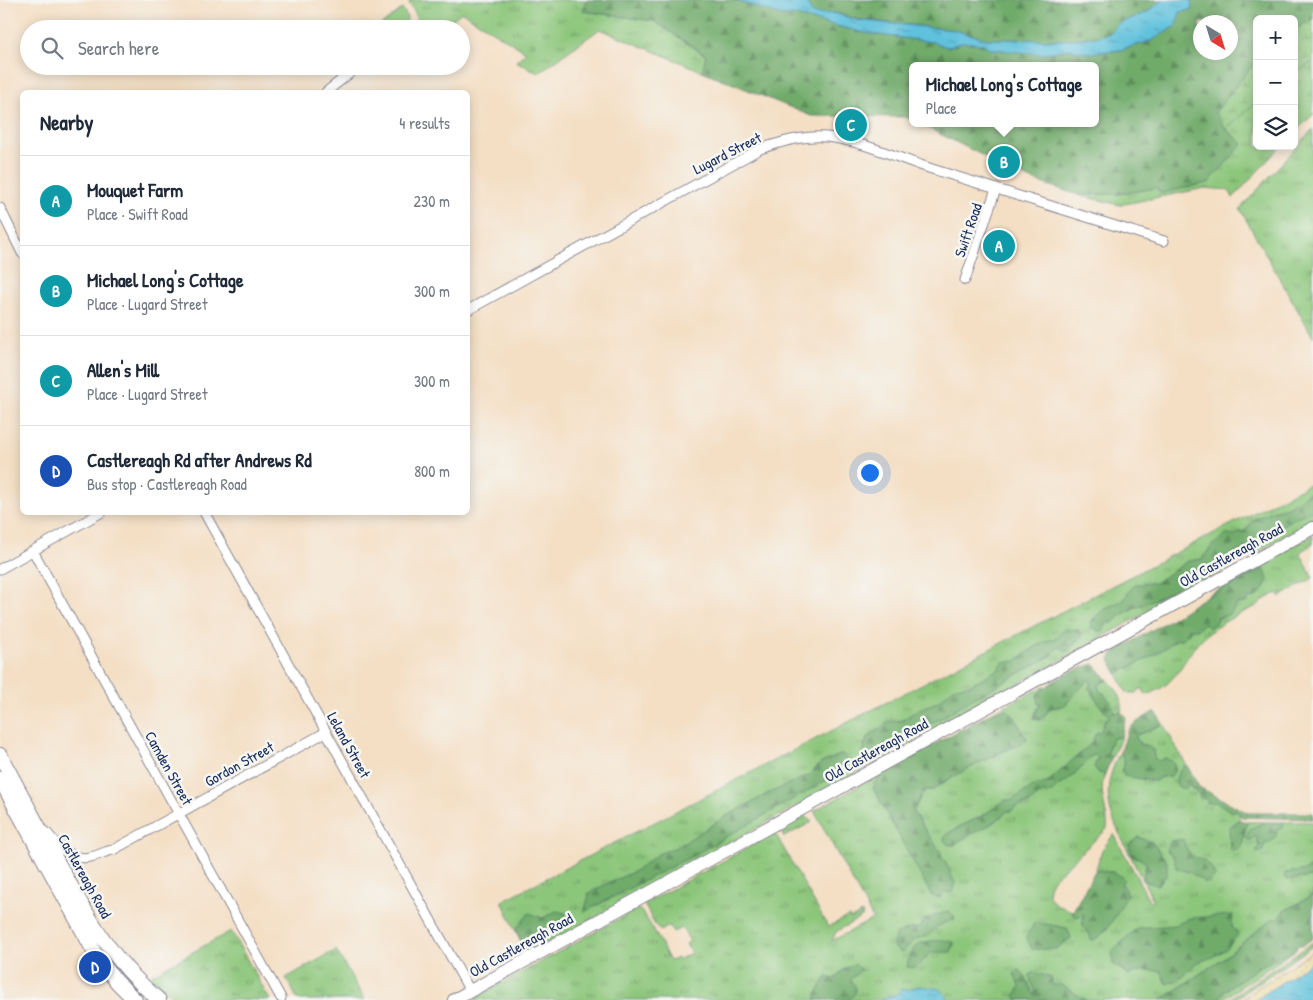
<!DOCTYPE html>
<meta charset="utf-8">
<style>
:root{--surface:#fff;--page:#f6f6f7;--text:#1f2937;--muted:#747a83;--line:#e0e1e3;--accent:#b5179e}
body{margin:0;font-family:"Patrick Hand",sans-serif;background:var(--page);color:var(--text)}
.controls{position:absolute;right:15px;top:15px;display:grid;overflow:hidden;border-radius:8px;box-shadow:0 2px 12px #0003}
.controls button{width:45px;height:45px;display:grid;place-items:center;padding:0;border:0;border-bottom:1px solid var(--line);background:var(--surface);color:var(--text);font:25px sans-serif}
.compass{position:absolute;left:1193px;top:15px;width:45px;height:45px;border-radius:50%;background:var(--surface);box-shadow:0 2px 12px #0003;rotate:142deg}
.you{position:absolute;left:869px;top:472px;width:18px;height:18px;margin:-12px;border:4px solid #fff;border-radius:50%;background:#1a73e8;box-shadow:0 0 0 8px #1a73e833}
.badge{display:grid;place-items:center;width:32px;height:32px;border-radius:50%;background:var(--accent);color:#fff;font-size:16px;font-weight:700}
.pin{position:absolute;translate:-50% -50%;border:2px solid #fff;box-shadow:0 1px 5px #0006}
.popup{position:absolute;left:909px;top:62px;width:190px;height:65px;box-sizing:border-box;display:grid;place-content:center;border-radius:8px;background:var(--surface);filter:drop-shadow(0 1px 4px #0005);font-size:16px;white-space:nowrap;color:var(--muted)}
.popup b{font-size:19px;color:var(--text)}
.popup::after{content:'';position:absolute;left:50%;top:100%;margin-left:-10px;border:10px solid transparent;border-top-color:var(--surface)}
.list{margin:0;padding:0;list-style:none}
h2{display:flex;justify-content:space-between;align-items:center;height:65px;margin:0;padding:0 20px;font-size:21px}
h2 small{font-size:16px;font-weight:400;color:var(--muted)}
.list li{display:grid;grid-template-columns:32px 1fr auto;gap:15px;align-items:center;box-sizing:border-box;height:90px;padding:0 20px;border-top:1px solid var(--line)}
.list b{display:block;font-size:19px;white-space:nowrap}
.list p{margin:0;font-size:16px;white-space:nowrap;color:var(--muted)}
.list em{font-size:16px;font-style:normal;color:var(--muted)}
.icon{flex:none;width:28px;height:28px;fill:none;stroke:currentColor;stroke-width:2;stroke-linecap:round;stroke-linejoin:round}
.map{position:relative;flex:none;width:1313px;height:1000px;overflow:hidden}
.search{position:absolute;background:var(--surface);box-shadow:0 2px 12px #0003;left:20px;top:20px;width:450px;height:55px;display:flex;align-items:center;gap:12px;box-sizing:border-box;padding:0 18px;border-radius:28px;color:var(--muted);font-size:19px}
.panel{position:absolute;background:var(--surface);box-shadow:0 2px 12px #0003;left:20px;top:90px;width:450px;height:425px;border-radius:8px}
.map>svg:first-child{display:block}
.grass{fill:url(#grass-tufts);stroke:#547a6c}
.forest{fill:url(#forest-firs);stroke:#466d64;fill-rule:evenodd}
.wetland{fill:url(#wetland-marsh);stroke:#547a6c}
.sand{fill:url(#sand-dots);stroke:#84847e}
.water{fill:url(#water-ripples);stroke:#3c789d}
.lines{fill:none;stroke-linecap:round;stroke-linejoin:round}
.street-casing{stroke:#888792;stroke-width:11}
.secondary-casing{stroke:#888792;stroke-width:14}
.primary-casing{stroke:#888792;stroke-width:16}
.street{stroke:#fff;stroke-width:9}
.secondary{stroke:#fff;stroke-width:12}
.primary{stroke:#fff;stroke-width:14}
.labels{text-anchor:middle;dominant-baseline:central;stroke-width:5;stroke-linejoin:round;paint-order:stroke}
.street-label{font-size:15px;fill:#1b2f5e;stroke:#f6f6f2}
</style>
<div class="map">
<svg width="1313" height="1000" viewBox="0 0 1313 1000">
<defs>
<pattern id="grass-tufts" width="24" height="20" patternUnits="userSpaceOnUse" patternTransform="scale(1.25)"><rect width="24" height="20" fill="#8cc67a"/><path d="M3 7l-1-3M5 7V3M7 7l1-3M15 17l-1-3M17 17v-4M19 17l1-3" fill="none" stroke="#72a167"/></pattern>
<pattern id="forest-firs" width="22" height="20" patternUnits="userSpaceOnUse" patternTransform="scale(1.25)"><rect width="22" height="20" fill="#71ab6a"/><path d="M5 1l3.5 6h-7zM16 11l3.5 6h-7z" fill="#5c8c5a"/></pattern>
<pattern id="wetland-marsh" width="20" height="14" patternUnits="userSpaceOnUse" patternTransform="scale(1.25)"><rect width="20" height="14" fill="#8cc67a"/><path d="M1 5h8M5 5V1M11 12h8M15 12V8" fill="none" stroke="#72a167"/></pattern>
<pattern id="sand-dots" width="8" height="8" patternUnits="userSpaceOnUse" patternTransform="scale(1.25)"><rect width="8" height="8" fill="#eeda9e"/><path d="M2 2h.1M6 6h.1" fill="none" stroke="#ccbb8a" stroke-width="1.8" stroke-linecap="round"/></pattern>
<pattern id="water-ripples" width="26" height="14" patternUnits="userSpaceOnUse" patternTransform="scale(1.25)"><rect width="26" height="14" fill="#5ec1dc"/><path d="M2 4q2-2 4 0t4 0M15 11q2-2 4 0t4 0" fill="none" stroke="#4d9db6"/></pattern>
</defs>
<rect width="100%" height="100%" fill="#f6f6f2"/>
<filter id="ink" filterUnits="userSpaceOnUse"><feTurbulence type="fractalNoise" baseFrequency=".02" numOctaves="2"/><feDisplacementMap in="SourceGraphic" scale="10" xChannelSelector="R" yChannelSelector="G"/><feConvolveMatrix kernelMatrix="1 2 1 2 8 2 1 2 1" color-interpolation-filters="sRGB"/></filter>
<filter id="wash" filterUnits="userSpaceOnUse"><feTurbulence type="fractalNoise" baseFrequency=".0096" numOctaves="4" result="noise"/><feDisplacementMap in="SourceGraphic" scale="20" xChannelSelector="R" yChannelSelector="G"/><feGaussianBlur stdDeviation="1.12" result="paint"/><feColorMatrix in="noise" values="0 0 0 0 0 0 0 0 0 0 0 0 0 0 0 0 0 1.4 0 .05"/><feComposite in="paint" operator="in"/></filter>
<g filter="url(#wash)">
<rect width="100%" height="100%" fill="#f4dfc5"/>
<path class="grass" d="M 411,0 L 586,0 L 583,11 L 654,21 L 706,56 L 702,71 L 600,29 L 538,73 L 516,61 L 526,52 L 462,12 L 440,29 L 435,29 L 433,27 L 430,29 L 411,29 C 421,20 415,12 409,3 Z
M 402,9 C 419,29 389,29 376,29 Z
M 1313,61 L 1313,115 L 1294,132 L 1294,75 Z
M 1257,101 L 1257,146 L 1281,146 L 1233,198 L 1229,190 L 1205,188 L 1120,205 L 1078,195 L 1119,194 L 1155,188 Z
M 1313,129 L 1313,337 L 1240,209 Z
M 1313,482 L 1313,521 L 527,955 L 502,901 Z
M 1313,535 L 1313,544 L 1300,552 L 1313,578 L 1280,597 L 1277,593 C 1273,595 1268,597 1264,600 C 1261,602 1258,606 1255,607 C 1237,615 1220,623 1205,636 C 1183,655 1180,685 1146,695 L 1142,688 L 1136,693 L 1127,693 L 1117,674 C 1134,664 1150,659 1166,647 C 1173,642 1175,639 1183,638 L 1192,629 L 1232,612 L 1237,604 L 1246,603 L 1264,568 L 1230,586 L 1205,597 L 1240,575 Z
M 1089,678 L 1092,682 L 1089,688 C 1096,697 1101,710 1110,716 L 1104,721 L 1102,731 L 1096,733 L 1091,744 L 1047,783 L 1034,786 L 1012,800 L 1006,800 L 982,816 L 957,828 L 945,835 L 954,845 C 969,832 996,826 1007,811 L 1011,811 L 1017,805 L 1029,804 L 1036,796 L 1044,791 L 1052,792 C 1059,784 1061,785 1068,780 C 1077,773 1085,765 1091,756 L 1096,755 L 1098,758 L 1096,762 L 1099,773 L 1105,774 C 1097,794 1109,811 1107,829 L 1054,878 C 1040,897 1055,906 1073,911 L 1073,915 L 1084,913 L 1088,932 L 1091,934 L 1126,889 L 1114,872 L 1105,872 L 1096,869 L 1102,850 L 1114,834 L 1150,902 L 1153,900 C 1145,884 1136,868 1128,851 C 1109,814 1099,792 1120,752 L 1125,763 L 1124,776 L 1155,781 L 1161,777 L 1171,776 C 1159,762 1145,751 1135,736 L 1163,724 L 1186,764 L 1179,771 L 1190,787 L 1206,798 L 1236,810 L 1240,815 L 1239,820 L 1232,825 L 1229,843 L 1242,846 L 1247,822 L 1262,822 L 1259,825 L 1250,829 C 1256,836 1261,842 1257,851 L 1277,835 L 1276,834 L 1278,829 L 1283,827 L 1284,822 L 1313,822 L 1313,867 L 1308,870 L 1286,873 C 1295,878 1302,879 1313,877 L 1313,895 L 1284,911 L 1277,919 L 1272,919 L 1225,957 L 1161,1000 L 950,1000 L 946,997 L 920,986 L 907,990 L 901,989 L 899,994 L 880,1000 L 472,1000 L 638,908 C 651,921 661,945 670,961 L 677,958 L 678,960 L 691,953 L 686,944 L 690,941 L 682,928 L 673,932 L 669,926 L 661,931 L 655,925 L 644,904 L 775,833 L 828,927 L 849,916 L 851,919 L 862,913 L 863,916 L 836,932 L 832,941 L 873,919 L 814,811 L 880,774 L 873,788 L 932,896 L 945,892 L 955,883 C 950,875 948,862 940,857 L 941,853 L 913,812 L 924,790 L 933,790 C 955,773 983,762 1008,749 C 1017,745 1019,748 1027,739 L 1022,732 L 1017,720 L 1007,709 L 991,713 L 1045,686 L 1037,695 L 1041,703 L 1036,712 L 1034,718 L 1045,715 L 1051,708 L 1065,705 Z
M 1108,680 C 1116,689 1125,699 1121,712 L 1113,714 L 1098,688 L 1099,684 Z
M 1121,737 L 1112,757 L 1108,753 L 1109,745 L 1113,738 Z
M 805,816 L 812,822 L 784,837 L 782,828 Z
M 231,931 L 270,1000 L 176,1000 C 167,991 158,985 151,975 Z
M 1313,942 L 1313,946 L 1233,1000 L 1227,1000 Z
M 336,950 L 365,1000 L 298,1000 L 286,978 Z
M 1294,951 L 1221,1000 L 1213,1000 L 1220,998 L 1223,992 L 1260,966 Z"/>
<path class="forest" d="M 586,0 L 734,0 L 783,16 L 793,15 L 865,33 L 933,42 L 948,47 L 962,42 L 984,44 L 1041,54 L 1069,49 L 1089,53 L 1120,50 L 1151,41 L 1180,12 L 1191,10 L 1192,0 L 1313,0 L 1313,19 L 1294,30 L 1294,19 L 1257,19 L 1257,60 L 1215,113 L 1226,129 L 1243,144 L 1208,183 L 1162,193 L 1155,188 L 1119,194 L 1078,195 L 1029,179 L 918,123 L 1095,123 L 1095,66 L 913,66 L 913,120 L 905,117 L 811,116 L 702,71 L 706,55 L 654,21 L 583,11 ZM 1200,22 L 1230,22 L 1230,52 L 1200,52 Z
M 805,0 L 1162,0 L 1148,12 L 1117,24 L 1111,33 L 1096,37 L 1061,40 L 988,39 L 954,30 L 856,19 L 835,13 L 813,14 Z
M 1313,490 L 1313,511 C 1297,515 1278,527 1265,538 C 1259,544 1254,548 1246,553 L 1245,547 L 1229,557 L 1220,565 L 1187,575 C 1178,594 1151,599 1134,608 C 1125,612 1118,618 1111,624 L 1108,622 L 1102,632 L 1091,628 L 1092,620 L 1105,608 L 1124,600 L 1129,591 L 1135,584 L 1155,583 L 1188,561 L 1202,559 L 1211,547 L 1226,534 L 1233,536 L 1246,530 L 1254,519 L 1272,511 L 1287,507 Z
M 1264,568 L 1268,579 C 1263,590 1261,598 1248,599 L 1246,603 L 1237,604 C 1233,611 1227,618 1218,617 L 1216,623 L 1209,628 L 1204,623 L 1198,629 L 1192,629 L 1183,639 C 1175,639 1172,642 1166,647 C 1150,659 1134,664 1117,674 L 1110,660 L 1112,655 L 1118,650 L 1171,619 L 1205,597 L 1230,586 Z
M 1064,629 L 1079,630 L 1082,636 L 1068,651 L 1058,647 L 1051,656 L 958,707 C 942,720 924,726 906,736 C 892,743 876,757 861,758 L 867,738 L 888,722 L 903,720 L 917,710 L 937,702 L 955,687 L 969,685 L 999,669 L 1003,662 L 1016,661 L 1032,649 L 1047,641 L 1058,637 Z
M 1094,664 L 1108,680 L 1099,684 L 1098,688 L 1110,701 L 1114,710 L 1113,713 L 1121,712 L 1126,717 L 1121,737 L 1113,738 L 1109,745 L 1108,753 L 1112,757 L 1105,774 L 1099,773 L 1094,767 L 1098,758 L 1096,755 L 1091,756 L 1085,764 L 1067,781 L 1060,784 L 1052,792 L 1047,795 L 1044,792 C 1042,794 1028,804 1027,804 C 1018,807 1018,805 1011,811 L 1007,811 C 996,826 969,832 954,845 L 947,844 L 944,840 L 945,836 L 957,828 L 982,816 L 1006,800 L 1012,800 L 1034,786 L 1047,783 L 1091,744 L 1096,733 L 1101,731 L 1104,721 L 1110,716 C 1101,710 1096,697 1089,688 L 1092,682 L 1089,679 L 1065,705 L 1051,708 L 1040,720 L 1034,719 L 1036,712 L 1041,704 L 1038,704 L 1037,695 C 1051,680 1074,669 1094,664 Z
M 1007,709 L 1017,720 L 1022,732 L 1027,739 C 1019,749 1018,745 1008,749 C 983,762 955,773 933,790 L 924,790 L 913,812 L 941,853 L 941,857 C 948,862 950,875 955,883 L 952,892 L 945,892 L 940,898 L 932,896 L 873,788 L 880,774 L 991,713 Z
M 1155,711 L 1163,724 L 1135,736 L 1140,745 L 1147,745 L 1153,750 L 1154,758 L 1159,761 L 1165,758 L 1172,761 L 1176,769 L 1171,776 L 1161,777 L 1155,781 L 1124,776 L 1121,771 L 1125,762 L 1120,752 C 1124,745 1125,736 1129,729 C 1133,723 1148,716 1155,711 Z
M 842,754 L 848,761 L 836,775 L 692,856 L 584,912 L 590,892 L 635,871 L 658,854 L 679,846 L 723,818 L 767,794 L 809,775 L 821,763 Z
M 1186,764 L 1199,787 L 1248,813 L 1313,813 L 1313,819 L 1242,817 L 1236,810 L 1232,812 L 1216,802 L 1212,803 L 1207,803 L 1206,798 L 1201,799 L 1196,790 L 1188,785 L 1186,788 L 1181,788 L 1176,785 C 1175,776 1180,770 1186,764 Z
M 1239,820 L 1247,822 L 1242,846 L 1238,850 L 1233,851 L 1230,848 L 1229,828 Z
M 1262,822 L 1284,822 L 1283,827 L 1278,829 L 1276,834 L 1277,835 L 1270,843 L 1265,843 L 1263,851 L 1259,853 L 1256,851 L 1259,847 L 1256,836 L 1249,841 L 1246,838 L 1250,829 L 1259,825 Z
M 1138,837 L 1152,842 L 1167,862 L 1167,875 L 1158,885 L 1144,881 L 1144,872 L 1146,863 L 1139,858 L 1132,856 L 1129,845 Z
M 1183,839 C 1190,867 1207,851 1215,876 L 1206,883 L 1191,873 L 1176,868 L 1174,857 L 1166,850 L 1171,841 Z
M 1310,867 L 1313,867 L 1313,877 L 1287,880 L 1284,877 L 1285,873 L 1307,870 Z
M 1096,869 C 1106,873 1118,870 1124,880 L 1121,883 L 1127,895 C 1120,907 1106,939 1091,940 L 1090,934 C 1081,925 1082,928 1084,914 L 1077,917 L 1073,915 L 1073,911 Z
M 1313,895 L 1313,938 L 1303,945 L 1298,945 L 1294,951 L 1260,966 L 1223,992 L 1220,998 L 1213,1000 L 1161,1000 L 1225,957 L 1272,919 L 1277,919 L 1284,911 Z
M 556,911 L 565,913 L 567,921 L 546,934 L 538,933 L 530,943 L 522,942 L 516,929 L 529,913 L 543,918 Z
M 949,911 L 956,918 L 938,926 L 928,936 L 915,939 L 902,953 L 893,947 L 895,935 L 912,928 L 920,928 L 925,919 Z
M 1233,915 L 1232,926 L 1238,935 L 1225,950 L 1210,958 L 1196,963 L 1183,977 L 1167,984 L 1161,971 L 1144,970 L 1128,975 L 1113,964 L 1112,951 L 1137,928 L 1175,925 L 1191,918 Z
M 1035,922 L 1067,928 L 1071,938 L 1056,949 L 1032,949 L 1026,937 Z
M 943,940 L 954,942 L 951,952 L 931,953 L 915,968 L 907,967 C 911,942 920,942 943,940 Z
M 855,964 L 861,970 L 850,980 L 855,986 L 855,994 L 849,1000 L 816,1000 L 816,994 C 821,988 822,982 827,977 L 835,979 C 840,971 846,967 855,964 Z
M 1019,969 L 1025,976 L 1033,993 L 1036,993 L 1029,975 L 1034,972 L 1052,978 L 1051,985 L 1062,985 L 1086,1000 L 1018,1000 L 1015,996 L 1020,987 L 1014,974 Z"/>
<path class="wetland" d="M 1313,19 L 1313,61 L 1294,75 L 1294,30 Z
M 1257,60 L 1257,101 L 1226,129 L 1215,113 Z"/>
<path class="sand" d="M 1313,951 L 1313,961 L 1256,1000 L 1240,1000 Z"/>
<path class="water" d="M 734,0 L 805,0 L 813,14 L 835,13 L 856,20 L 954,30 L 988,39 L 1061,40 L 1096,37 L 1111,33 L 1117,24 L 1148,12 L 1162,0 L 1192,0 L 1191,10 L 1180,12 L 1176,26 L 1151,41 L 1120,50 L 1089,53 L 1069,49 L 1041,54 L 990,49 L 984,44 L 962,42 L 948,47 L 933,42 L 865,33 L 793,15 L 783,16 Z
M 1313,961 L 1313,1000 L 1256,1000 Z
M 920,986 L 939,989 L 950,1000 L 880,1000 L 898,994 L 901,989 L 907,990 Z"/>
</g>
<g filter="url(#ink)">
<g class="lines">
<defs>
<path id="street" d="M 326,92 L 359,66
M 0,208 L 22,253
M 965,280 L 996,189
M 468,310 L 760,149 C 781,142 804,135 827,137 C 862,141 898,158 932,169 C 1009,193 1087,217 1164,241
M 204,512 L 470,991
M 33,551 L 281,998
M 0,569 L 102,512
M 47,833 C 58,846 71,861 90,857 C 98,856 105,851 113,850 L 326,732"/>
<path id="secondary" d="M 454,1000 L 1313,528"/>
<path id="primary" d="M 0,755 C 19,791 39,827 58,863 C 88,917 110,959 159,1000
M 0,779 L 97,957 L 117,982 L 135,1000"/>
</defs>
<use href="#street" class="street-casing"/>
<use href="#secondary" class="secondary-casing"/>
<use href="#primary" class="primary-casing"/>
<use href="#street" class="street"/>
<use href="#secondary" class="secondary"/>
<use href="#primary" class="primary"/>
</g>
</g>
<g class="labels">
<g class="street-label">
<text transform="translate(727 153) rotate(-27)">Lugard Street</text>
<text transform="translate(968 230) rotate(-71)">Swift Road</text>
<text transform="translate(1231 555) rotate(-29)">Old Castlereagh Road</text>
<text transform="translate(349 745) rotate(61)">Leland Street</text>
<text transform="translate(876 750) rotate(-29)">Old Castlereagh Road</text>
<text transform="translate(239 764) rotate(-29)">Gordon Street</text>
<text transform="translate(169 768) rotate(61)">Camden Street</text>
<text transform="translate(85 876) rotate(61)">Castlereagh Road</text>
<text transform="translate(521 945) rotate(-29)">Old Castlereagh Road</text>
</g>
</g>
</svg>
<div class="controls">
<button>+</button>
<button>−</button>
<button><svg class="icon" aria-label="layers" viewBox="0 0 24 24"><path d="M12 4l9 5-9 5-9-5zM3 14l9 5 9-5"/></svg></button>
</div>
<svg class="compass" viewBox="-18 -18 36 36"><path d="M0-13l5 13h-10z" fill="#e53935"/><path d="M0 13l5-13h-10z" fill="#747a83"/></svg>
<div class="you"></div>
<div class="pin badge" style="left:999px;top:246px;background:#0f9aa8">A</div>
<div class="pin badge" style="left:1004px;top:162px;background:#0f9aa8">B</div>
<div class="popup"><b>Michael Long's Cottage</b>Place</div>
<div class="pin badge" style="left:851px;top:125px;background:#0f9aa8">C</div>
<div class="pin badge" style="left:95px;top:967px;background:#1a4fb4">D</div>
<div class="search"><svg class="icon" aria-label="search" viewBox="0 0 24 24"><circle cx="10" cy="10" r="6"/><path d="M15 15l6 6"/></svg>Search here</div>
<section class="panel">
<h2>Nearby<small>4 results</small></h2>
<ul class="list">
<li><span class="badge" style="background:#0f9aa8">A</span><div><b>Mouquet Farm</b><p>Place · Swift Road</p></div><em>230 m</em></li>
<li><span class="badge" style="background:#0f9aa8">B</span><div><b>Michael Long's Cottage</b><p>Place · Lugard Street</p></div><em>300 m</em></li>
<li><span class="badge" style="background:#0f9aa8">C</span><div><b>Allen's Mill</b><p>Place · Lugard Street</p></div><em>300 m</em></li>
<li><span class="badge" style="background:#1a4fb4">D</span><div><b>Castlereagh Rd after Andrews Rd</b><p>Bus stop · Castlereagh Road</p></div><em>800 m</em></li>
</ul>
</section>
</div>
